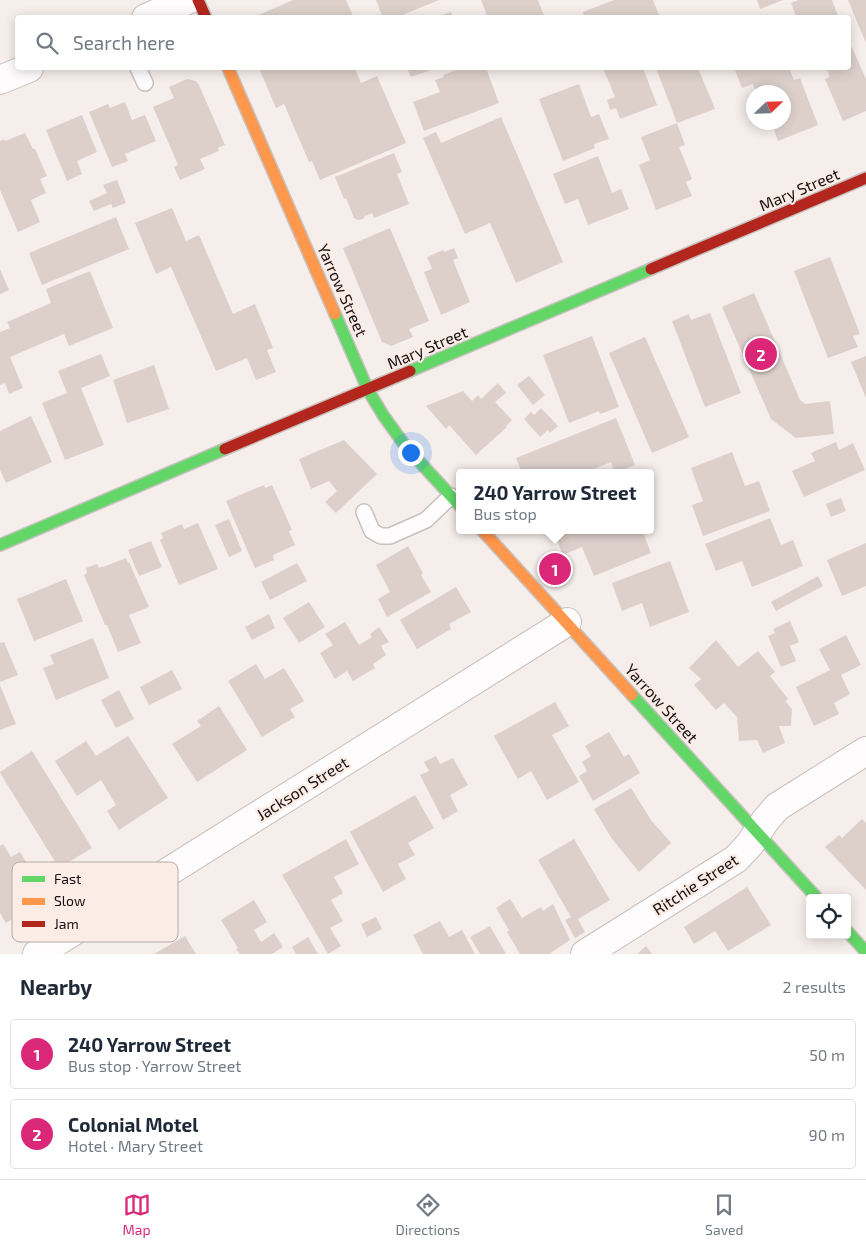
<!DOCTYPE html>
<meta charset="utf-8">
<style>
:root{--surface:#fff;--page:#f6f6f7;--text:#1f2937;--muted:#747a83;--line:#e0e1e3;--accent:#db2777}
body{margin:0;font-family:"Exo 2",sans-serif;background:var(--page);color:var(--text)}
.controls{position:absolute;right:15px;bottom:15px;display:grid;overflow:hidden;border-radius:5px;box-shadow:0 2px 12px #0003}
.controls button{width:45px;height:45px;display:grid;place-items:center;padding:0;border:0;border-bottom:1px solid var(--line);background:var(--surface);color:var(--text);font:25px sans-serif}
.compass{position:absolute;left:746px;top:85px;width:45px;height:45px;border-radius:50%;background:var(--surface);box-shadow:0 2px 12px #0003;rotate:67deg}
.you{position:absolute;left:410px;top:452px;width:18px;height:18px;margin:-12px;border:4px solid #fff;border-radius:50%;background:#1a73e8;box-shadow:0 0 0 8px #1a73e833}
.badge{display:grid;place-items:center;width:32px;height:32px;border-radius:50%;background:var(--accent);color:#fff;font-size:16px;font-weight:700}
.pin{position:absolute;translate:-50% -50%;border:2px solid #fff;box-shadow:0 1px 5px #0006}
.popup{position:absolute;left:456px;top:469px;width:198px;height:65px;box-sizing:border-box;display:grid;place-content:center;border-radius:5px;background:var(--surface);filter:drop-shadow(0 1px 4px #0005);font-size:16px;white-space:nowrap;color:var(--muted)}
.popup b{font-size:19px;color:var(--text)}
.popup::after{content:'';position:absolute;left:50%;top:100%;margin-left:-10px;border:10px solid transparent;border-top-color:var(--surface)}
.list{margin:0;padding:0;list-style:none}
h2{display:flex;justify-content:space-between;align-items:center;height:65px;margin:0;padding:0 20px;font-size:21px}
h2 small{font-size:16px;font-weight:400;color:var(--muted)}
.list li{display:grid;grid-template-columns:32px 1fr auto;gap:15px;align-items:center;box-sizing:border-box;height:70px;margin:0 10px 10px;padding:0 10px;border:1px solid var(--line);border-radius:5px}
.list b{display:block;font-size:19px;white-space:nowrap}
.list p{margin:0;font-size:16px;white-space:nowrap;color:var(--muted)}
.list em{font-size:16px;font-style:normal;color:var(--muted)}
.icon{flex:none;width:28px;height:28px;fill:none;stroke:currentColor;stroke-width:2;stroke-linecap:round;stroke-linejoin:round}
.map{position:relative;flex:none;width:866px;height:954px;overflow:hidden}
.search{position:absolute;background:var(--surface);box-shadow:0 2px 12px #0003;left:15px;right:15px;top:15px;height:55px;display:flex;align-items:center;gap:12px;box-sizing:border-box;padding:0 18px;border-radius:5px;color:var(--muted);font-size:19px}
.sheet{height:225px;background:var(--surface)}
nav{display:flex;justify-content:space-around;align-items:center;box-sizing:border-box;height:70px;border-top:1px solid var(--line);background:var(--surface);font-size:14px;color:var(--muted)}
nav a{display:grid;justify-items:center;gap:2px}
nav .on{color:var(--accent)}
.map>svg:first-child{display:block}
.building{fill:#ddd0cb}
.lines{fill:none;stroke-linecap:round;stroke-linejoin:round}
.lane-casing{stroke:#c7c1be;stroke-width:18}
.street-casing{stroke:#c7c1be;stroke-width:30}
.fast-casing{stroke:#c7c1be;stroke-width:14}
.slow-casing{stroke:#c7c1be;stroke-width:14}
.jam-casing{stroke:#c7c1be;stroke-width:14}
.lane{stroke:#fefcfc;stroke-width:15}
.street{stroke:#fefcfc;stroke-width:28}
.fast{stroke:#63d668;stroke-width:11}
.slow{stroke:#ff974d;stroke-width:11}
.jam{stroke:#b3261e;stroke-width:11}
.labels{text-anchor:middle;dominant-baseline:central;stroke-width:4.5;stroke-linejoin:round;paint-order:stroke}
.street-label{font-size:16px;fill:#15100e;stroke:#fbece6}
.key{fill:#fbece6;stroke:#b6aaa5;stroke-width:1}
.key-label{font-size:14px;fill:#15100e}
</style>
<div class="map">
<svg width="866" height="954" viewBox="0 0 866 954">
<rect width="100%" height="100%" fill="#f6eeeb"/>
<path class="building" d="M 293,0 L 346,0 L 354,18 L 252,18 Z
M 376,0 L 439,0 L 395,18 L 383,18 Z
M 481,0 L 538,0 L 545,18 L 488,18 Z
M 614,0 L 653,0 L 660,18 L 585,18 L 583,12 Z
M 757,0 L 783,0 L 760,9 Z
M 798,0 L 832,0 L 839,18 L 797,18 L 791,3 Z
M 848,0 L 866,0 L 866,43 Z
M 451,12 L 453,18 L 436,18 L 436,17 Z
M 848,39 L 866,79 L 866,111 L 843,121 L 825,79 L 830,77 L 826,68 L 848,68 Z
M 259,68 L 358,68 L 355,69 L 361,83 L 377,76 L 406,143 L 320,180 L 312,161 L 309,162 L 284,104 L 276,108 Z
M 407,68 L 437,68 L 411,77 Z
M 461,68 L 486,68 L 499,103 L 424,131 L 413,102 L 440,92 L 435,80 L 444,77 L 443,75 Z
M 603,68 L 643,68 L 657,105 L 620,119 L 616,108 L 610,110 L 607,100 L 615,97 Z
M 656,68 L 698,68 L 715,109 L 677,123 Z
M 734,68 L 789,68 L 794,80 L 800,78 L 818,125 L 778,141 L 771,122 L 784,122 L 784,92 L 756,92 L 753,84 L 742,88 Z
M 187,79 L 196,81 L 199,85 L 225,145 L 218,148 L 219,151 L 200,159 L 205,169 L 180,180 L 174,167 L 178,165 L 153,107 L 174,98 L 169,87 Z
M 579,84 L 591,117 L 599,114 L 609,139 L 594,144 L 595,148 L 563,161 L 539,99 Z
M 125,102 L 132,120 L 145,115 L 156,141 L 125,154 L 128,161 L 112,167 L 89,112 L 108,104 L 110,108 Z
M 82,115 L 97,152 L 77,161 L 82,174 L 67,181 L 46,130 Z
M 501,117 L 563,262 L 516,283 L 490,223 L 465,234 L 423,138 L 436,132 L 441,143 Z
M 677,123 L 685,145 L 679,147 L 692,179 L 686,182 L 692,196 L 656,210 L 639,165 L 650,160 L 641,137 Z
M 25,133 L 33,149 L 35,149 L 47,176 L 40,179 L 46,193 L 31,200 L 40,222 L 18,232 L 0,190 L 0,141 L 4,139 L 5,141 Z
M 394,153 L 402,172 L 397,174 L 409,204 L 374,218 L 372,213 L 365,216 L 363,219 L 358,220 L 354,218 L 346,198 L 344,199 L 335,177 Z
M 598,156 L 612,193 L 621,189 L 629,209 L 588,225 L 578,199 L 565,204 L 553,174 Z
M 117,180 L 126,203 L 113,208 L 111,204 L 94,211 L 89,201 L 107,193 L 103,185 Z
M 172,208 L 186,241 L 199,235 L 233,314 L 255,304 L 273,348 L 267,350 L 276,372 L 256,380 L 247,358 L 216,371 L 171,267 L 156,274 L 135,223 Z
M 116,217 L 129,249 L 42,285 L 29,253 Z
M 390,228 L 429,321 L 409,329 L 413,337 L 391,346 L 382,342 L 343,248 Z
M 454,248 L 458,258 L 453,260 L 470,302 L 441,315 L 424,272 L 432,269 L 427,257 L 443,250 L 444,252 Z
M 830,257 L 860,334 L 853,336 L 858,347 L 828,358 L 794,271 Z
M 0,269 L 9,290 L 0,294 Z
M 90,271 L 113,328 L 69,346 L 64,334 L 10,357 L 23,388 L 9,394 L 5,383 L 0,385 L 0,332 L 10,328 L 7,322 L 51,303 L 46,289 Z
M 754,293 L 800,400 L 805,404 L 830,401 L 834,434 L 796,438 L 771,419 L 722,307 Z
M 710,313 L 741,393 L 705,407 L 672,321 L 689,314 L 691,320 Z
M 592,336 L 619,407 L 600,414 L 599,411 L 569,423 L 543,355 Z
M 645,337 L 689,437 L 652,453 L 609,353 Z
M 101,354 L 110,376 L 81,388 L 104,445 L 65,460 L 42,403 L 67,393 L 58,371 Z
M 866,356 L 866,398 L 851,362 Z
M 154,365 L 169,409 L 127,423 L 113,380 Z
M 529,376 L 545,395 L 533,405 L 517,385 Z
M 498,383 L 506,393 L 495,402 L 512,420 L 506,426 L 507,427 L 476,455 L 449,425 L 446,429 L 426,406 L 463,391 L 472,401 L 478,395 L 481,399 Z
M 541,408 L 558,426 L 550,433 L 548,430 L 540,437 L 524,419 L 531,412 L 534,415 Z
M 31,416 L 52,462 L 6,483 L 0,470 L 0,431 Z
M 616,418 L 635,465 L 615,473 L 611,462 L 584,473 L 522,473 L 516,458 Z
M 344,440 L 377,474 L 336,513 L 325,502 L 337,491 L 329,481 L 311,489 L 299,459 Z
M 836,442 L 839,450 L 853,443 L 865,470 L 804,497 L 792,471 L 815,461 L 811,453 Z
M 732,452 L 745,486 L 759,481 L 770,511 L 703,536 L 692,505 L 703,501 L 691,468 Z
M 264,485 L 265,488 L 272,485 L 292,530 L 289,531 L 295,545 L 273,555 L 274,560 L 255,568 L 226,501 Z
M 841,498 L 846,511 L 831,517 L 826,504 Z
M 770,518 L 781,545 L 793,540 L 803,566 L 752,587 L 742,561 L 716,571 L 705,544 Z
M 229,519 L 242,551 L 229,557 L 215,525 Z
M 198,523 L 218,569 L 179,585 L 160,540 L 163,538 L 161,533 L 182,524 L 184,529 Z
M 553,530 L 642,530 L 651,553 L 594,576 L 582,547 L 563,555 Z
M 151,541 L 162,567 L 139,576 L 128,550 Z
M 866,543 L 866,586 L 842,596 L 827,560 Z
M 408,546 L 423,573 L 421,575 L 431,592 L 387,617 L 378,599 L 390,592 L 376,565 Z
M 126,558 L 128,563 L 129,562 L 149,607 L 129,615 L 141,643 L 118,652 L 107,625 L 105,625 L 84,575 L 87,573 L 86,568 L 97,564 L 99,568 L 103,566 L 103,567 Z
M 670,561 L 689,612 L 650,627 L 642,603 L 622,611 L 612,583 Z
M 297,563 L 307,581 L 270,600 L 261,582 Z
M 818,576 L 823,586 L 776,611 L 771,602 Z
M 66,579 L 83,621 L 34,641 L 17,599 Z
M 456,587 L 471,612 L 449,624 L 451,629 L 417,649 L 400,620 Z
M 309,602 L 325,627 L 299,643 L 283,618 Z
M 269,614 L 275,628 L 252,640 L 245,627 Z
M 790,621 L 799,642 L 790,646 L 796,661 L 781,667 L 768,636 L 775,633 L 773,629 Z
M 345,622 L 359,645 L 372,637 L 370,634 L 379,627 L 389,642 L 381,646 L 386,655 L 373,664 L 375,668 L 353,681 L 347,671 L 335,679 L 320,653 L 333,645 L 325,634 Z
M 846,635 L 861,665 L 841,675 L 850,694 L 834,703 L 839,714 L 814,726 L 796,687 L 830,670 L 819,649 Z
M 93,638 L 109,678 L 56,700 L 43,668 L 54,664 L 50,655 Z
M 716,640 L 738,667 L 758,651 L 775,672 L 770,676 L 788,699 L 785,701 L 792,709 L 791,726 L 779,726 L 785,743 L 763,753 L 757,740 L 739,741 L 737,717 L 724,703 L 716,710 L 694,685 L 701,679 L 689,668 Z
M 4,642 L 18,675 L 0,682 L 0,643 Z
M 256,664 L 265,679 L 284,668 L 304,701 L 290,709 L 295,717 L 262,737 L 228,681 Z
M 172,670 L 182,689 L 149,705 L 140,687 Z
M 0,685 L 16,724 L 0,730 Z
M 119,690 L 134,719 L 116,728 L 101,700 Z
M 555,702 L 569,726 L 552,735 L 579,782 L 547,800 L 531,771 L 518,779 L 494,736 Z
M 219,706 L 247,750 L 197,782 L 172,744 L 201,726 L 197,721 Z
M 609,732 L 624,757 L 629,754 L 640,773 L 593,801 L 579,776 L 587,771 L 582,762 L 591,756 L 585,746 Z
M 128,736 L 168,798 L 119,830 L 107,811 L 116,805 L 101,780 L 77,796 L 55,761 L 86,741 L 96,756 Z
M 32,751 L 92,848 L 59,868 L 0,773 L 0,772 Z
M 436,756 L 440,764 L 453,758 L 468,785 L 450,795 L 458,811 L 443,820 L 420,775 L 429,771 L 424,762 Z
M 631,788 L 651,820 L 671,843 L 639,872 L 612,839 L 594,809 Z
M 415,795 L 434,828 L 408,843 L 415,855 L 398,864 L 406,879 L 383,892 L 350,832 Z
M 862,819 L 866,823 L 866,890 L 825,847 L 839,835 L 842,838 Z
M 346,839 L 359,864 L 334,877 L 343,893 L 331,900 L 343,921 L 330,928 L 341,946 L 328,954 L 282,875 Z
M 574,839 L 610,900 L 578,919 L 585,932 L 575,938 L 565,920 L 571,917 L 538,860 Z
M 3,844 L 11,857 L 20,852 L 36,878 L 19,888 L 31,908 L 6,923 L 0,913 L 0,846 Z
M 747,887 L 771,925 L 728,951 L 715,931 L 694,944 L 684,927 Z
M 510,899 L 522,918 L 541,907 L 543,911 L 553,904 L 570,940 L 549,954 L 520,954 L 507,932 L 509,930 L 496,908 Z
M 254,900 L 267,922 L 254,930 L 261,942 L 274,933 L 283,947 L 272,954 L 240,954 L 236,949 L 238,948 L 221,920 Z
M 376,917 L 382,929 L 367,937 L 361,924 Z
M 440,921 L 449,937 L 462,930 L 475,954 L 423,954 L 413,935 Z
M 490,926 L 506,954 L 480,954 L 470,937 Z
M 185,936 L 196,954 L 154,954 Z
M 308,937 L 318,954 L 296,954 L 292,947 Z
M 646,946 L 652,954 L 637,954 Z"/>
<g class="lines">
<defs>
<path id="lane" d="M 138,68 L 145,83
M 364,512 L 372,531 L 381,536 L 390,536 L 426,520 L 451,496"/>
<path id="street" d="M 146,18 L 188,0
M 0,80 L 29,68
M 37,954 L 567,622
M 585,954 L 736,859 L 750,844 L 765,821 L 777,807 L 866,751"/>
<path id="fast" d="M 335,314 L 368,390 L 383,415 L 406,447 L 460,506
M 410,371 L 651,269
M 0,545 L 225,449
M 632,695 L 817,898
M 847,931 L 866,952"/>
<path id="slow" d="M 228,68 L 335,314
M 482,530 L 632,695"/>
<path id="jam" d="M 198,0 L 206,18
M 651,269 L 866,178
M 225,449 L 410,371"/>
</defs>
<use href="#lane" class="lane-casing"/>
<use href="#street" class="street-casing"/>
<use href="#fast" class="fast-casing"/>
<use href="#slow" class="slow-casing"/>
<use href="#jam" class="jam-casing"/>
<use href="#lane" class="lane"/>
<use href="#street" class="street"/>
<use href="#fast" class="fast"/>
<use href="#slow" class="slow"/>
<use href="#jam" class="jam"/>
</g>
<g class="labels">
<g class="street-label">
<text transform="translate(799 189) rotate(-23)">Mary Street</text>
<text transform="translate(343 290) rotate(66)">Yarrow Street</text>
<text transform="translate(427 347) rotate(-23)">Mary Street</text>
<text transform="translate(662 703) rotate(48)">Yarrow Street</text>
<text transform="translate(302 788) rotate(-32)">Jackson Street</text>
<text transform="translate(695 884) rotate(-33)">Ritchie Street</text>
</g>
</g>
<rect x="12" y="862" width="166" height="80" rx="8" class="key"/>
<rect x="22" y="876" width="23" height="6" fill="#63d668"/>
<rect x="22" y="898" width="23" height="7" fill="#ff974d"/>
<rect x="22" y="921" width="23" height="6" fill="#b3261e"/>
<g class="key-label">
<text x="54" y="884">Fast</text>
<text x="54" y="906">Slow</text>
<text x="54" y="929">Jam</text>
</g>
</svg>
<div class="controls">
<button><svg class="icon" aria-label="locate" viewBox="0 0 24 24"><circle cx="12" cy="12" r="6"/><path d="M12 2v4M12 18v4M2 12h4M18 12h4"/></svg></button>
</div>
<svg class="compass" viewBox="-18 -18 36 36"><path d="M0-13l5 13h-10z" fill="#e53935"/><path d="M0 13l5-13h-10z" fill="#747a83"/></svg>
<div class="you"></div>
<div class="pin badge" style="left:555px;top:569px">1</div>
<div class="popup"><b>240 Yarrow Street</b>Bus stop</div>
<div class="pin badge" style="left:761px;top:354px">2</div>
<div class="search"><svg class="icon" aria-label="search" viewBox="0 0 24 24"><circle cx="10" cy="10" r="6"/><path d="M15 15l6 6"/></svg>Search here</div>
</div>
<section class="sheet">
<h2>Nearby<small>2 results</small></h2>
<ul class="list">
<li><span class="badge">1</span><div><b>240 Yarrow Street</b><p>Bus stop · Yarrow Street</p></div><em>50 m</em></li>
<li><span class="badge">2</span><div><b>Colonial Motel</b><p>Hotel · Mary Street</p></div><em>90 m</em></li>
</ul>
</section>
<nav>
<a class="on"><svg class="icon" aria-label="map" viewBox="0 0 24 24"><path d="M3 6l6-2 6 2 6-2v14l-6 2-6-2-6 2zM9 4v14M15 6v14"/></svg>Map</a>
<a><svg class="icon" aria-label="directions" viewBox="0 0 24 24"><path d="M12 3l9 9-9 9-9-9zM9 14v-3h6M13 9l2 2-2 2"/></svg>Directions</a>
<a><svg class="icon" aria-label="saved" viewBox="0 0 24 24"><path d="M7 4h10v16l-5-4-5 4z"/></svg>Saved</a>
</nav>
